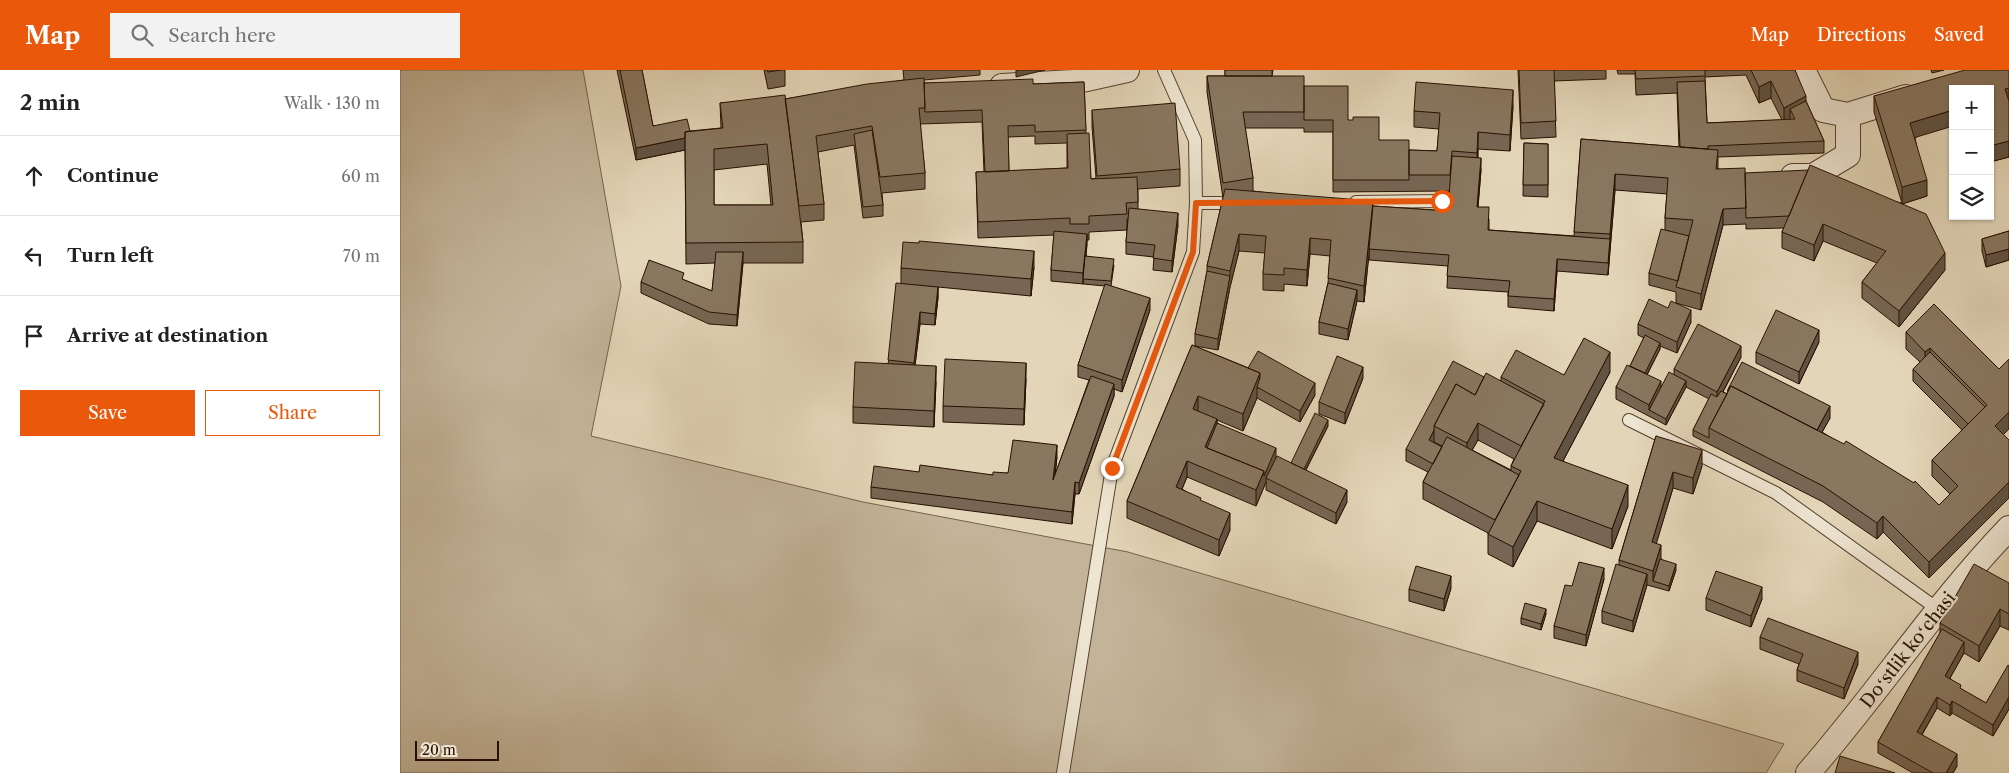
<!DOCTYPE html>
<meta charset="utf-8">
<style>
:root{--surface:#fff;--page:#f2f2f2;--text:#222;--muted:#767676;--line:#e0e0e0;--accent:#ea580c}
body{margin:0;font-family:"Libre Caslon Text",serif;background:var(--page);color:var(--text)}
.controls{position:absolute;right:15px;top:15px;display:grid;overflow:hidden;border-radius:0px;box-shadow:0 1px 4px #0004}
.controls button{width:45px;height:45px;display:grid;place-items:center;padding:0;border:0;border-bottom:1px solid var(--line);background:var(--surface);color:var(--text);font:25px sans-serif}
.scale{position:absolute;left:15px;bottom:12px;width:84px;box-sizing:border-box;padding-left:5px;border:2px solid #271000;border-top:0;font-size:14px;line-height:18px;white-space:nowrap;color:#271000;-webkit-text-stroke:4px #ede4d1;paint-order:stroke}
.stop{position:absolute;width:15px;height:15px;margin:-11px;border:4px solid #ea580c;border-radius:50%;background:#fff}
.stop.end{background:#ea580c;border-color:#fff;box-shadow:0 1px 5px #0008}
.list{margin:0;padding:0;list-style:none}
h2{display:flex;justify-content:space-between;align-items:center;height:65px;margin:0;padding:0 20px;font-size:21px}
h2 small{font-size:16px;font-weight:400;color:var(--muted)}
.list li{display:grid;grid-template-columns:32px 1fr auto;gap:15px;align-items:center;box-sizing:border-box;height:80px;padding:0 20px;border-top:1px solid var(--line)}
.list b{display:block;font-size:19px;white-space:nowrap}
.list em{font-size:16px;font-style:normal;color:var(--muted)}
.actions{display:flex;gap:10px;padding:15px 20px}
.actions a{flex:1;padding:11px 0;border:1px solid var(--accent);border-radius:0px;text-align:center;font-size:18px;color:var(--accent)}
.actions .main{background:var(--accent);color:#fff}
.icon{flex:none;width:28px;height:28px;fill:none;stroke:currentColor;stroke-width:2;stroke-linecap:round;stroke-linejoin:round}
.map{position:relative;flex:none;width:1609px;height:703px;overflow:hidden}
header{display:flex;align-items:center;gap:30px;box-sizing:border-box;height:70px;padding:0 25px;background:var(--accent);color:#fff}
header strong{font-size:24px}
nav{display:flex;gap:28px;margin-inline-start:auto;font-size:18px}
.search{width:350px;height:45px;background:var(--page);display:flex;align-items:center;gap:12px;box-sizing:border-box;padding:0 18px;border-radius:0px;color:var(--muted);font-size:19px}
main{display:flex}
aside{flex:1;background:var(--surface)}
.map>svg:first-child{display:block}
.green{fill:#c3b499;stroke:#75624c}
.lines{fill:none;stroke-linecap:round;stroke-linejoin:round}
.lane-casing{stroke:#56422e;stroke-width:14}
.street-casing{stroke:#56422e;stroke-width:26}
.lane{stroke:#ede4d1;stroke-width:12}
.street{stroke:#ede4d1;stroke-width:24}
.wall{fill:#766653;stroke:#271000;fill-rule:evenodd}
.shaded-wall{fill:#605343;stroke:#271000}
.building{fill:#897760;stroke:#271000;fill-rule:evenodd}
.route{stroke:#ea580c;stroke-width:6}
.labels{text-anchor:middle;dominant-baseline:central;stroke-width:4;stroke-linejoin:round;paint-order:stroke}
.street-label{font-size:18px;fill:#271000;stroke:#ede4d1}
</style>
<header>
<strong>Map</strong>
<div class="search"><svg class="icon" aria-label="search" viewBox="0 0 24 24"><circle cx="10" cy="10" r="6"/><path d="M15 15l6 6"/></svg>Search here</div>
<nav><a>Map</a><a>Directions</a><a>Saved</a></nav>
</header>
<main>
<aside>
<h2>2 min<small>Walk · 130 m</small></h2>
<ul class="list">
<li><svg class="icon" aria-label="ahead" viewBox="0 0 24 24"><path d="M12 20V5M6 11l6-6 6 6"/></svg><div><b>Continue</b></div><em>60 m</em></li>
<li><svg class="icon" aria-label="left" viewBox="0 0 24 24"><path d="M17 20v-9H6M10 6l-5 5 5 5"/></svg><div><b>Turn left</b></div><em>70 m</em></li>
<li><svg class="icon" aria-label="arrive" viewBox="0 0 24 24"><path d="M6 21V4h12l-3 4 3 4H6"/></svg><div><b>Arrive at destination</b></div></li>
</ul>
<div class="actions"><a class="main">Save</a><a>Share</a></div>
</aside>
<div class="map">
<svg width="1609" height="703" viewBox="0 0 1609 703">
<rect width="100%" height="100%" fill="#e3d6b8"/>
<filter id="stains"><feTurbulence type="fractalNoise" baseFrequency=".004" numOctaves="4"/><feColorMatrix values="0 0 0 0 .2 0 0 0 0 .09 0 0 0 0 .02 0 0 0 .5 -.17"/></filter>
<radialGradient id="worn" r=".72"><stop offset=".6" stop-color="#630" stop-opacity="0"/><stop offset="1" stop-color="#630" stop-opacity=".3"/></radialGradient>
<path class="green" d="M 0,0 L 183,0 L 221,216 L 191,366 L 463,432 L 728,482 L 1384,674 L 1366,703 L 0,703 Z"/>
<g class="lines">
<defs>
<path id="lane" d="M 956,132 L 1042,131
M 796,133 L 839,133
M 1229,350 L 1376,423 L 1539,540
M 663,703 L 712,398 L 793,182 L 796,133 L 795,70 L 764,0"/>
<path id="street" d="M 602,16 L 673,12 L 727,0
M 1448,45 L 1506,27
M 1393,106 L 1413,106 L 1448,85 L 1448,45 L 1423,40 L 1403,0
M 1408,703 C 1478,623 1536,534 1609,458"/>
</defs>
<use href="#lane" class="lane-casing"/>
<use href="#street" class="street-casing"/>
<use href="#lane" class="lane"/>
<use href="#street" class="street"/>
</g>
<path class="wall" d="M 217,0 L 242,0 L 253,56 L 290,61 L 321,58 L 320,33 L 385,29 L 504,10 L 503,0 L 580,0 L 580,5 L 524,10 L 524,13 L 633,14 L 684,12 L 686,63 L 691,109 L 696,108 L 692,57 L 692,40 L 780,99 L 780,116 L 738,119 L 738,139 L 778,155 L 772,202 L 753,200 L 754,187 L 726,184 L 726,172 L 728,149 L 727,149 L 727,160 L 689,162 L 689,170 L 687,170 L 686,186 L 714,195 L 711,216 L 750,240 L 722,322 L 714,319 L 714,326 L 679,424 L 675,424 L 672,454 L 471,428 L 471,417 L 519,402 L 593,405 L 608,403 L 657,387 L 655,405 L 689,310 L 678,307 L 678,295 L 705,216 L 651,211 L 651,200 L 654,165 L 578,168 L 576,102 L 584,102 L 582,52 L 520,54 L 525,103 L 525,119 L 482,123 L 483,135 L 483,146 L 463,148 L 454,75 L 418,82 L 424,134 L 424,150 L 401,152 L 403,172 L 403,193 L 343,193 L 337,256 L 309,254 L 241,223 L 241,212 L 284,210 L 312,221 L 315,193 L 286,194 L 285,80 L 236,90 ZM 635,66 L 635,74 L 667,73 L 667,98 L 609,101 L 608,67 ZM 367,94 L 371,135 L 314,135 L 314,100 Z
M 364,0 L 385,0 L 385,16 L 368,19 Z
M 825,0 L 873,0 L 872,6 L 904,16 L 948,50 L 979,70 L 1009,80 L 1037,81 L 1039,59 L 1014,57 L 1014,41 L 1113,36 L 1110,81 L 1078,79 L 1078,88 L 1081,100 L 1078,137 L 1089,149 L 1089,160 L 1174,166 L 1181,69 L 1279,77 L 1277,23 L 1236,25 L 1235,4 L 1218,4 L 1217,0 L 1395,0 L 1406,31 L 1424,71 L 1424,83 L 1318,87 L 1318,99 L 1345,103 L 1502,133 L 1474,42 L 1474,26 L 1609,0 L 1609,87 L 1590,92 L 1590,19 L 1515,68 L 1527,126 L 1502,134 L 1545,200 L 1499,257 L 1462,228 L 1462,212 L 1477,193 L 1423,171 L 1414,191 L 1382,178 L 1382,162 L 1384,158 L 1346,159 L 1346,154 L 1323,155 L 1301,240 L 1276,233 L 1276,222 L 1249,215 L 1249,203 L 1265,160 L 1265,148 L 1267,124 L 1215,120 L 1208,205 L 1157,201 L 1154,241 L 1108,237 L 1108,222 L 1047,218 L 1048,196 L 969,190 L 969,181 L 964,232 L 957,231 L 948,270 L 919,264 L 919,252 L 928,213 L 930,186 L 910,184 L 907,216 L 884,214 L 884,221 L 863,220 L 863,204 L 865,183 L 839,181 L 830,217 L 818,280 L 795,276 L 795,264 L 807,201 L 807,196 L 823,128 L 807,22 L 807,6 L 825,6 ZM 1346,5 L 1359,33 L 1371,28 L 1382,50 L 1307,53 L 1305,7 ZM 845,58 L 904,58 L 904,62 L 933,62 L 933,122 L 1049,121 L 1048,141 L 973,136 L 853,121 L 853,108 Z
M 1118,0 L 1206,0 L 1206,9 L 1154,11 L 1156,67 L 1121,69 Z
M 1531,0 L 1544,0 L 1532,3 Z
M 1124,73 L 1148,74 L 1148,127 L 1123,126 Z
M 1609,161 L 1609,190 L 1586,197 L 1582,181 L 1582,169 Z
M 634,197 L 631,226 L 538,217 L 538,228 L 535,255 L 520,254 L 515,295 L 536,312 L 534,357 L 453,353 L 453,337 L 488,294 L 501,213 L 501,198 Z
M 1291,252 L 1277,283 L 1260,276 L 1260,279 L 1247,305 L 1261,317 L 1274,305 L 1274,299 L 1341,287 L 1323,322 L 1327,324 L 1328,319 L 1430,348 L 1422,362 L 1539,435 L 1550,424 L 1532,406 L 1532,390 L 1562,360 L 1513,311 L 1513,299 L 1520,292 L 1506,279 L 1506,262 L 1599,299 L 1609,289 L 1609,359 L 1603,364 L 1529,508 L 1483,462 L 1477,469 L 1423,432 L 1293,366 L 1293,360 L 1309,329 L 1286,317 L 1266,355 L 1216,329 L 1216,317 L 1230,296 L 1244,268 L 1238,265 L 1238,254 Z
M 1419,272 L 1399,314 L 1356,293 L 1356,282 Z
M 792,275 L 915,325 L 900,352 L 857,328 L 843,361 L 817,350 L 817,353 L 876,389 L 891,393 L 928,356 L 906,400 L 947,432 L 936,454 L 866,420 L 866,412 L 856,436 L 787,407 L 782,419 L 801,431 L 830,460 L 819,486 L 727,448 L 727,431 Z
M 1210,302 L 1163,391 L 1228,436 L 1212,479 L 1137,451 L 1113,497 L 1088,484 L 1088,463 L 1023,429 L 1023,412 L 1028,402 L 1006,391 L 1006,379 L 1084,307 L 1101,311 L 1101,307 L 1164,305 ZM 1078,370 L 1114,389 L 1111,396 L 1111,400 L 1072,380 ZM 1034,372 L 1042,376 L 1042,377 L 1034,373 Z
M 963,308 L 945,354 L 919,344 L 919,332 Z
M 626,309 L 624,355 L 543,352 L 543,336 Z
M 1256,366 L 1302,396 L 1293,424 L 1273,418 L 1256,473 L 1261,489 L 1276,500 L 1269,521 L 1247,515 L 1233,562 L 1202,553 L 1202,541 L 1219,495 L 1219,490 Z
M 1204,509 L 1186,576 L 1154,568 L 1154,556 L 1172,516 Z
M 1609,513 L 1609,560 L 1600,556 L 1579,592 L 1564,583 L 1550,608 L 1561,619 L 1586,633 L 1609,596 L 1609,639 L 1593,666 L 1552,643 L 1550,646 L 1537,638 L 1522,665 L 1557,696 L 1553,703 L 1513,703 L 1478,683 L 1478,672 L 1540,564 L 1540,553 Z
M 1051,518 L 1044,541 L 1009,531 L 1009,519 Z
M 1306,528 L 1362,529 L 1351,557 L 1306,540 Z
M 1146,544 L 1141,560 L 1121,554 L 1121,548 Z
M 1360,567 L 1458,594 L 1444,629 L 1397,611 L 1397,600 L 1399,594 L 1360,579 Z"/>
<path class="shaded-wall" d="M 616,0 L 645,0 L 616,7 Z
M 1371,11 L 1371,28 L 1359,33 L 1359,17 Z
M 1609,18 L 1609,34 L 1605,19 Z
M 1113,20 L 1113,36 L 1110,81 L 1110,65 Z
M 1406,26 L 1406,43 L 1390,39 L 1390,51 L 1384,54 L 1384,38 Z
M 1553,40 L 1553,56 L 1510,69 L 1510,53 Z
M 1078,62 L 1078,79 L 1077,99 L 1077,83 Z
M 285,68 L 285,80 L 236,90 L 236,78 Z
M 1609,71 L 1609,87 L 1590,92 L 1590,76 Z
M 1081,88 L 1081,100 L 1077,148 L 1077,137 Z
M 1215,104 L 1215,120 L 1208,205 L 1210,164 Z
M 1527,110 L 1527,126 L 1502,134 L 1502,117 Z
M 973,131 L 973,147 L 964,232 L 964,216 Z
M 1323,139 L 1323,155 L 1301,240 L 1301,224 Z
M 778,143 L 778,155 L 772,202 L 772,191 Z
M 1423,154 L 1423,171 L 1414,191 L 1414,175 Z
M 687,164 L 687,175 L 683,214 L 683,203 Z
M 839,164 L 839,181 L 830,217 L 818,280 L 818,269 L 830,206 L 830,201 Z
M 910,168 L 910,184 L 907,216 L 907,200 Z
M 1609,179 L 1609,190 L 1586,197 L 1586,185 Z
M 634,181 L 634,197 L 631,226 L 631,209 Z
M 343,182 L 343,193 L 337,256 L 337,245 Z
M 1545,183 L 1545,200 L 1499,257 L 1499,241 Z
M 1157,189 L 1157,201 L 1154,241 L 1154,229 Z
M 538,217 L 538,228 L 535,255 L 535,244 Z
M 957,220 L 957,231 L 948,270 L 948,259 Z
M 750,228 L 750,240 L 722,322 L 722,310 Z
M 1291,240 L 1291,252 L 1277,283 L 1277,272 Z
M 520,242 L 520,254 L 514,304 L 514,293 Z
M 1419,260 L 1419,272 L 1399,314 L 1399,302 Z
M 1260,273 L 1260,279 L 1242,314 L 1242,308 Z
M 1341,276 L 1341,287 L 1317,333 L 1317,322 Z
M 1530,278 L 1530,294 L 1525,298 L 1525,282 Z
M 1210,282 L 1210,302 L 1154,408 L 1154,388 Z
M 626,293 L 626,309 L 624,355 L 624,339 Z
M 536,296 L 536,312 L 534,357 L 534,341 Z
M 963,297 L 963,308 L 945,354 L 945,343 Z
M 860,303 L 860,319 L 857,317 L 857,328 L 843,361 L 843,344 Z
M 1261,311 L 1261,323 L 1249,340 L 1249,335 Z
M 1286,311 L 1286,317 L 1266,355 L 1266,349 Z
M 915,313 L 915,325 L 900,352 L 900,341 Z
M 714,314 L 714,326 L 679,424 L 679,413 Z
M 798,326 L 798,342 L 793,339 Z
M 1430,336 L 1430,348 L 1415,375 L 1415,364 Z
M 1609,342 L 1609,359 L 1595,373 L 1595,356 Z
M 817,349 L 817,365 L 809,383 L 805,377 Z
M 928,350 L 928,356 L 901,409 L 901,403 Z
M 1078,353 L 1078,370 L 1067,389 L 1067,373 Z
M 1034,360 L 1034,372 L 1029,382 L 1029,370 Z
M 657,375 L 657,387 L 653,422 L 653,410 Z
M 876,378 L 876,389 L 866,408 L 866,412 L 856,436 L 856,420 L 864,401 Z
M 1302,380 L 1302,396 L 1293,424 L 1293,408 Z
M 787,391 L 787,407 L 776,433 L 776,417 Z
M 1273,402 L 1273,418 L 1252,488 L 1252,472 Z
M 675,412 L 675,424 L 672,454 L 672,442 Z
M 1609,412 L 1609,428 L 1529,508 L 1529,492 Z
M 1228,415 L 1228,436 L 1212,479 L 1212,459 Z
M 947,420 L 947,432 L 936,454 L 936,443 Z
M 1137,431 L 1137,451 L 1113,497 L 1113,477 Z
M 830,443 L 830,460 L 819,486 L 819,470 Z
M 1483,446 L 1483,462 L 1477,469 L 1477,453 Z
M 1261,475 L 1261,491 L 1253,511 L 1253,501 Z
M 1276,494 L 1276,500 L 1269,521 L 1269,516 Z
M 1204,498 L 1204,509 L 1186,576 L 1186,565 Z
M 1247,504 L 1247,515 L 1233,562 L 1233,551 Z
M 1051,506 L 1051,518 L 1044,541 L 1044,529 Z
M 1362,517 L 1362,529 L 1351,557 L 1351,546 Z
M 1146,539 L 1146,544 L 1141,560 L 1141,554 Z
M 1600,539 L 1600,556 L 1579,592 L 1579,576 Z
M 1564,572 L 1564,583 L 1545,617 L 1545,606 Z
M 1458,582 L 1458,594 L 1444,629 L 1444,618 Z
M 1537,627 L 1537,638 L 1517,673 L 1517,662 Z
M 1609,627 L 1609,639 L 1593,666 L 1593,655 Z
M 1552,631 L 1552,643 L 1550,646 L 1550,635 Z
M 1557,684 L 1557,696 L 1553,703 L 1546,703 Z"/>
<path class="building" d="M 220,0 L 242,0 L 253,56 L 287,49 L 290,61 L 285,62 L 285,68 L 236,78 Z
M 367,0 L 381,0 L 368,2 Z
M 825,0 L 872,0 L 872,6 L 825,6 Z
M 1119,0 L 1154,0 L 1156,51 L 1121,53 Z
M 1235,0 L 1305,0 L 1305,6 L 1236,9 Z
M 1351,0 L 1395,0 L 1406,26 L 1384,38 L 1371,11 L 1359,17 Z
M 1565,0 L 1609,0 L 1609,18 L 1605,19 L 1609,31 L 1609,71 L 1590,76 L 1590,19 L 1553,19 L 1553,40 L 1510,53 L 1527,110 L 1502,117 L 1474,26 Z
M 807,6 L 904,6 L 904,42 L 843,42 L 853,108 L 823,113 Z
M 524,8 L 525,38 L 519,38 L 525,103 L 480,107 L 472,56 L 416,66 L 424,134 L 399,136 L 385,29 L 467,14 Z
M 633,9 L 633,14 L 684,12 L 686,60 L 635,62 L 635,55 L 608,56 L 609,101 L 585,102 L 582,40 L 525,42 L 524,13 Z
M 1305,11 L 1307,53 L 1395,49 L 1390,39 L 1406,31 L 1424,71 L 1308,76 L 1308,79 L 1280,77 L 1277,12 Z
M 1016,12 L 1113,20 L 1110,65 L 1078,62 L 1077,83 L 1052,81 L 1050,105 L 1009,105 L 1009,80 L 1037,81 L 1040,43 L 1014,41 Z
M 904,16 L 948,16 L 948,50 L 953,50 L 953,47 L 979,47 L 979,70 L 1009,70 L 1009,110 L 933,110 L 933,50 L 904,50 Z
M 385,25 L 403,172 L 286,173 L 285,62 L 323,58 L 320,33 ZM 367,74 L 373,135 L 314,135 L 314,79 Z
M 775,33 L 780,99 L 697,106 L 692,40 Z
M 472,60 L 483,135 L 463,137 L 454,64 Z
M 689,63 L 691,109 L 737,107 L 738,132 L 726,133 L 727,144 L 689,146 L 689,154 L 670,154 L 670,148 L 578,152 L 576,102 L 668,98 L 667,64 Z
M 1181,69 L 1318,80 L 1316,99 L 1345,98 L 1346,138 L 1323,139 L 1301,224 L 1276,217 L 1293,150 L 1265,148 L 1268,108 L 1215,104 L 1210,164 L 1174,162 Z
M 1124,73 L 1148,74 L 1148,115 L 1123,115 Z
M 1052,86 L 1081,88 L 1077,137 L 1089,137 L 1088,160 L 1210,169 L 1208,193 L 1157,189 L 1154,229 L 1108,226 L 1110,211 L 1047,206 L 1049,185 L 969,179 L 973,136 L 1048,141 Z
M 1410,95 L 1526,144 L 1545,183 L 1499,241 L 1462,212 L 1486,181 L 1423,154 L 1414,175 L 1382,162 Z
M 1408,100 L 1389,146 L 1346,148 L 1345,103 Z
M 825,119 L 973,131 L 964,216 L 928,208 L 931,170 L 910,168 L 907,200 L 884,198 L 884,205 L 863,204 L 866,166 L 839,164 L 830,201 L 807,196 Z
M 729,138 L 778,143 L 772,191 L 753,188 L 755,175 L 726,172 Z
M 1261,159 L 1289,166 L 1278,211 L 1249,203 Z
M 654,161 L 687,164 L 683,203 L 651,200 Z
M 1609,161 L 1609,179 L 1586,185 L 1582,169 Z
M 519,171 L 634,181 L 631,209 L 501,198 L 503,172 L 519,173 Z
M 316,182 L 343,182 L 337,245 L 309,242 L 241,212 L 249,190 L 284,203 L 282,209 L 312,221 Z
M 685,186 L 714,189 L 711,211 L 683,209 Z
M 807,201 L 830,206 L 818,269 L 795,264 Z
M 496,213 L 538,217 L 535,244 L 520,242 L 514,293 L 488,290 Z
M 928,213 L 957,220 L 948,259 L 919,252 Z
M 705,214 L 750,228 L 722,310 L 678,295 Z
M 1249,229 L 1268,238 L 1271,231 L 1291,240 L 1277,272 L 1238,254 Z
M 1534,234 L 1599,299 L 1609,289 L 1609,342 L 1595,356 L 1609,370 L 1609,412 L 1529,492 L 1483,446 L 1477,453 L 1423,416 L 1309,358 L 1331,316 L 1444,374 L 1446,371 L 1514,413 L 1515,411 L 1539,435 L 1558,416 L 1532,390 L 1587,335 L 1530,278 L 1525,282 L 1506,262 Z
M 1376,240 L 1419,260 L 1399,302 L 1356,282 Z
M 1298,254 L 1341,276 L 1317,322 L 1274,299 Z
M 1245,265 L 1260,273 L 1245,303 L 1230,296 Z
M 1184,268 L 1210,282 L 1154,388 L 1228,415 L 1212,459 L 1137,431 L 1113,477 L 1088,464 L 1121,401 L 1111,396 L 1145,331 L 1101,307 L 1116,280 L 1164,305 Z
M 792,275 L 860,303 L 843,344 L 798,326 L 793,339 L 817,349 L 805,377 L 864,401 L 856,420 L 787,391 L 776,417 L 801,428 L 800,430 L 830,443 L 819,470 L 727,431 Z
M 858,281 L 915,313 L 900,341 L 857,317 L 860,308 L 860,303 L 848,298 Z
M 1530,282 L 1585,337 L 1568,354 L 1513,299 Z
M 937,286 L 963,297 L 945,343 L 919,332 Z
M 545,289 L 626,293 L 624,339 L 543,336 Z
M 1053,291 L 1084,307 L 1075,325 L 1056,314 L 1034,356 L 1034,360 L 1029,370 L 1042,377 L 1033,394 L 1006,379 Z
M 455,292 L 536,296 L 534,341 L 453,337 Z
M 1342,292 L 1430,336 L 1417,360 L 1331,316 L 1328,319 Z
M 1227,295 L 1261,311 L 1249,335 L 1216,317 Z
M 1269,302 L 1286,311 L 1266,349 L 1249,340 Z
M 1086,303 L 1144,334 L 1121,376 L 1078,353 L 1067,373 L 1034,356 L 1056,314 L 1075,325 Z
M 691,306 L 714,314 L 679,413 L 675,412 L 672,442 L 471,417 L 474,396 L 519,402 L 520,395 L 593,405 L 593,402 L 608,403 L 613,370 L 657,375 L 653,410 Z
M 1321,321 L 1327,324 L 1309,358 L 1309,368 L 1293,360 L 1311,324 L 1317,327 Z
M 915,343 L 928,350 L 904,399 L 891,393 Z
M 817,353 L 876,378 L 864,406 L 864,401 L 807,378 Z
M 1256,366 L 1302,380 L 1293,408 L 1273,402 L 1252,472 L 1261,475 L 1253,501 L 1219,490 Z
M 1047,367 L 1119,405 L 1095,450 L 1023,412 Z
M 877,386 L 947,420 L 936,443 L 866,408 Z
M 1260,489 L 1276,494 L 1269,516 L 1253,511 Z
M 1179,492 L 1204,498 L 1186,565 L 1154,556 L 1165,515 L 1172,516 Z
M 1216,494 L 1247,504 L 1233,551 L 1202,541 Z
M 1574,494 L 1609,513 L 1609,544 L 1600,539 L 1579,576 L 1540,553 Z
M 1016,496 L 1051,506 L 1044,529 L 1009,519 Z
M 1316,501 L 1362,517 L 1351,546 L 1306,528 Z
M 1125,533 L 1146,539 L 1141,554 L 1121,548 Z
M 1368,548 L 1458,582 L 1444,618 L 1397,600 L 1403,584 L 1360,567 Z
M 1542,559 L 1564,572 L 1545,606 L 1561,615 L 1560,618 L 1586,633 L 1608,595 L 1609,596 L 1609,627 L 1593,655 L 1552,631 L 1550,635 L 1537,627 L 1517,662 L 1557,684 L 1546,703 L 1533,703 L 1478,672 Z
M 1440,686 L 1495,703 L 1435,703 Z"/>
<g class="lines">
<path class="route" d="M 712,398 L 793,182 L 796,133 L 1042,131"/>
</g>
<g class="labels">
<g class="street-label">
<text transform="translate(1508 580) rotate(-52)">Doʻstlik koʻchasi</text>
</g>
</g>
<rect width="100%" height="100%" filter="url(#stains)"/>
<rect width="100%" height="100%" fill="url(#worn)"/>
</svg>
<div class="controls">
<button>+</button>
<button>−</button>
<button><svg class="icon" aria-label="layers" viewBox="0 0 24 24"><path d="M12 4l9 5-9 5-9-5zM3 14l9 5 9-5"/></svg></button>
</div>
<div class="scale">20 m</div>
<div class="stop" style="left:1042px;top:131px"></div>
<div class="stop end" style="left:712px;top:398px"></div>
</div>
</main>
